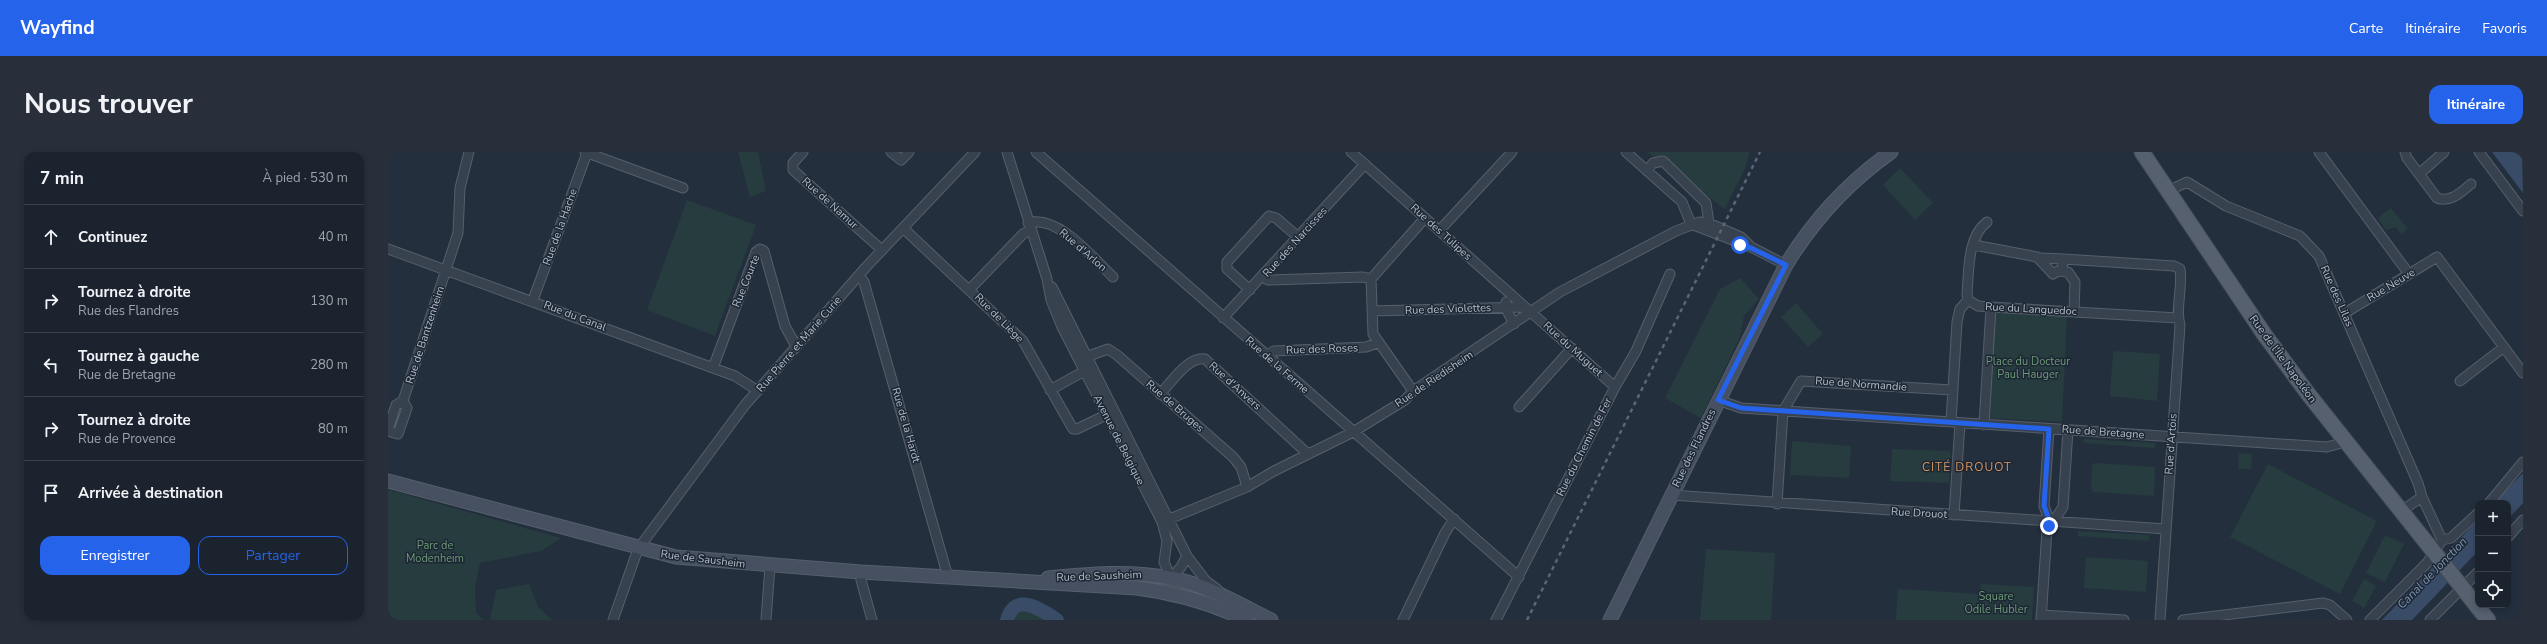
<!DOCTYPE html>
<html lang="fr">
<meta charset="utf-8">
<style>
:root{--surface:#1b232e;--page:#282f3a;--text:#f1f3f6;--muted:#a0a4aa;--line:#39404a;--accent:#2563eb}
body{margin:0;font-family:"Nunito Sans",sans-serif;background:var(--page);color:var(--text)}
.controls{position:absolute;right:12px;bottom:12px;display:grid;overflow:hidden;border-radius:8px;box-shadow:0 2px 6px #0003}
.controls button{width:36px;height:36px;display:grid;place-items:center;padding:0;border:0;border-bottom:1px solid var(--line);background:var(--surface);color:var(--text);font:20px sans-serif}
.stop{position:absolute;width:12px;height:12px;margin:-9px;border:3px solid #2563eb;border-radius:50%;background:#fff}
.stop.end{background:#2563eb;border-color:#fff;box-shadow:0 1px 4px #0008}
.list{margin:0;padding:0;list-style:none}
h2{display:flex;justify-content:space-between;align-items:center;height:52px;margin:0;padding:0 16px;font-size:17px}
h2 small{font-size:13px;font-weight:400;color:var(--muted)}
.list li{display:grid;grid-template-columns:26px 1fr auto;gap:12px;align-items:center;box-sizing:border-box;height:64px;padding:0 16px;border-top:1px solid var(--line)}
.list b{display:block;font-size:15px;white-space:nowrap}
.list p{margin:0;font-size:13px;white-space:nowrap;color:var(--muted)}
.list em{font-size:13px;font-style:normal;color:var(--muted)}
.actions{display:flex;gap:8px;padding:12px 16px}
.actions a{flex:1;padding:9px 0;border:1px solid var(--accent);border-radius:12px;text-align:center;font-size:14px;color:var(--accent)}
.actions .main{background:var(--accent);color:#fff}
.icon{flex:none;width:22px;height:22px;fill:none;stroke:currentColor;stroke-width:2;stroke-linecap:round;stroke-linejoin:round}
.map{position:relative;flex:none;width:2135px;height:468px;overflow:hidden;border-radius:12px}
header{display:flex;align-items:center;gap:24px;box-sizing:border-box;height:56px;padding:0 20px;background:var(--accent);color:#fff}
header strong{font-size:19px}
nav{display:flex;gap:22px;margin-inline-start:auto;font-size:14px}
.intro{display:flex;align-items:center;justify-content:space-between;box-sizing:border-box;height:96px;padding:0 24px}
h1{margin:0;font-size:28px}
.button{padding:10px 18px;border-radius:12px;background:var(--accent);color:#fff;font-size:14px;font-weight:700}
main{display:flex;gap:24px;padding:0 24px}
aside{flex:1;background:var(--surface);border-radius:12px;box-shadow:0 2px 6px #0003}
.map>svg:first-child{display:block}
.green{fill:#263c3f}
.water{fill:#394c67}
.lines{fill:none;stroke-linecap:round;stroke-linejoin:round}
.river{stroke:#394c67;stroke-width:14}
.street-casing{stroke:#565f6c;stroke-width:11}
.secondary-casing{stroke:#565f6c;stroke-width:15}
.primary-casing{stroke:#414a57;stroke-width:17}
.street{stroke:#38414e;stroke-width:9}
.secondary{stroke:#465061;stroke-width:13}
.primary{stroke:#56606e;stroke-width:15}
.rail{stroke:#5a6575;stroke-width:2.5;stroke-dasharray:4 4;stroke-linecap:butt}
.route{stroke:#2563eb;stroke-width:5}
.labels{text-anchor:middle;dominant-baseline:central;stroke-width:3;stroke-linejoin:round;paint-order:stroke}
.street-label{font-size:11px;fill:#b4bcc9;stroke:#1d2633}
.park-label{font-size:11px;fill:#6b9a76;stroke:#1d2633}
.neighbourhood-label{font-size:12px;letter-spacing:1px;fill:#d59563;stroke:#1d2633}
.water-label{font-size:12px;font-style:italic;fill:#7c92b1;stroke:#1d2633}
</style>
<header>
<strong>Wayfind</strong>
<nav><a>Carte</a><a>Itinéraire</a><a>Favoris</a></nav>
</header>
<div class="intro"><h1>Nous trouver</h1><a class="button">Itinéraire</a></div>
<main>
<aside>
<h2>7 min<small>À pied · 530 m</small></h2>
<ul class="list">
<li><svg class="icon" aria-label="ahead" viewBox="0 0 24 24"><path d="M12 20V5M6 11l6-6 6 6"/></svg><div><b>Continuez</b></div><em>40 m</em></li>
<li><svg class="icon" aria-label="right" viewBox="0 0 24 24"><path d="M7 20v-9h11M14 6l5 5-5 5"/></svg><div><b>Tournez à droite</b><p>Rue des Flandres</p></div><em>130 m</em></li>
<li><svg class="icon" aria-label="left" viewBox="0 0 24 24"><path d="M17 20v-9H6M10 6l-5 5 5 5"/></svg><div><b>Tournez à gauche</b><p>Rue de Bretagne</p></div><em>280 m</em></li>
<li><svg class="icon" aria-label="right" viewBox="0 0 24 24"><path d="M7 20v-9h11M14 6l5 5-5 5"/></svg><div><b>Tournez à droite</b><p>Rue de Provence</p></div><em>80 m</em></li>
<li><svg class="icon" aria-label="arrive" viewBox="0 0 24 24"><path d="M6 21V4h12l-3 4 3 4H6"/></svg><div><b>Arrivée à destination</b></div></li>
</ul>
<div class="actions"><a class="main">Enregistrer</a><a>Partager</a></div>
</aside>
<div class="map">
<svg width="2135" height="468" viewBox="0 0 2135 468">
<rect width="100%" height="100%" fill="#242f3e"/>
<path class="green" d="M 350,0 L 370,0 L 378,39 L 362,45 Z
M 1259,0 L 1362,0 L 1357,16 L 1337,57 Z
M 1512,16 L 1545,51 L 1527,68 L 1495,33 Z
M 299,48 L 368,73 L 327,184 L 259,158 Z
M 2003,56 L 2020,77 L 2013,82 L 2008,75 L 1998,78 L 1990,67 L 1992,64 Z
M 1352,126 L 1371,147 L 1356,164 L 1352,185 L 1313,266 L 1277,246 L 1332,137 Z
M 1408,151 L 1435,182 L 1420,195 L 1393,165 Z
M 1606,160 L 1679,164 L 1674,270 L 1600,266 Z
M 1727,199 L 1772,202 L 1769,249 L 1722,244 L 1725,201 Z
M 1696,287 L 1767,291 L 1767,296 L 1696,291 Z
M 1404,289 L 1463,294 L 1461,326 L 1402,323 Z
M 1504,297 L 1561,299 L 1563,302 L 1561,331 L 1502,329 Z
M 1851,301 L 1864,302 L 1863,317 L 1850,317 Z
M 1707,311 L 1767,315 L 1766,344 L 1706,340 L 1703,338 L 1704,313 Z
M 1880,312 L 1989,369 L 1952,442 L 1842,385 Z
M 0,338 L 16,342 L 173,386 L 153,399 L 92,411 L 87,436 L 88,461 L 96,468 L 0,468 Z
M 1690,379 L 1761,383 L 1761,389 L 1690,384 Z
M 1997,383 L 2016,392 L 1997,430 L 1978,421 Z
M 1318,397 L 1387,401 L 1383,468 L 1312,468 Z
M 1698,405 L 1760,409 L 1758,440 L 1696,436 Z
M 1976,427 L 1988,434 L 1976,456 L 1964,449 Z
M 141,432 L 150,455 L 164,468 L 102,468 L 108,438 Z
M 1593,432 L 1646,435 L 1644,468 L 1508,468 L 1510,437 L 1592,442 Z
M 644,456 L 664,468 L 625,468 L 627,463 Z"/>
<path class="water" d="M 2104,0 L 2134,0 L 2135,41 Z
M 2135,321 L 2135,351 L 2120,367 L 2120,351 L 2106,351 Z
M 2090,368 L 2090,399 L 2024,468 L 1994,468 Z"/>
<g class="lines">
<path class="river" d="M 619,468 C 627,439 654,458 669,468"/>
<defs>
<path id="street" d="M 197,0 L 295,36
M 415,0 L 405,11 L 405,18 L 494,98
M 503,0 L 513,8 L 521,0
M 619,0 L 659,127 L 663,148 L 674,175 L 774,370 L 779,389 L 776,410 L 783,426
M 648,0 L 1131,425
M 963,0 L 1227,235
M 1238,0 L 1294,50 L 1303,72
M 1931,0 L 2021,122
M 2017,0 L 2019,6 L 2049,46 C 2063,51 2073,40 2083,32
M 2091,0 L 2135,59
M 1259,19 L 1265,11 L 1275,9 L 1318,51 L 1321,71
M 2031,22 L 2056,0
M 1780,39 L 1799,30 L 1838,54 L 1912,84 L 1931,104 L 2030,331 L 2034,345 L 2013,359
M 1599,70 C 1579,85 1581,120 1579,142 L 1580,148 L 1590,154 L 1603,155 L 1790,166
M 640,71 C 670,62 705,106 725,125
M 1303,72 L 1363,95 L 1398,113
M 515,76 L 635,189 L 685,277 L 689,277 L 718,263
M 1051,79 L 1124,0
M 1586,93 L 1649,105 L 1665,122 L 1670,119 L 1680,120 L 1687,130 L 1686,159
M 0,97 L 347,224 L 370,239
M 1652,106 L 1675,107
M 1674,119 L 1675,107 L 1786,114 L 1792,117 C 1795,135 1787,157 1792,173 L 1772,468
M 471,124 L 476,130 L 560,425
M 875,125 L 880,128 L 975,125 L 983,127
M 664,135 L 799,404 L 818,429 L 830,438
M 582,137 L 635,82 L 642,78
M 862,138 L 839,117 L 839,110 L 881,64 L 888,66 L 910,85
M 145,148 L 199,1
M 1118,150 L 1117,155 L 1126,172
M 984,159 L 1135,155
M 1957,161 L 2049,105 L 2135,221
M 835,166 L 977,12
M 879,203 L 886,199 L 978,195 L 989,191
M 698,205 L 720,197 L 729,203 L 845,305 L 853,315 L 859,335
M 325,216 L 368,100 L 372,97 L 376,99 L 397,174 L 408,194
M 2072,229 L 2116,195
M 662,238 L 700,217
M 1025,239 L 985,182 L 983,127 L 1037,66
M 772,242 C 783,231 800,204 817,207 L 920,302
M 1330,248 L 1353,256 L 1939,295 L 1957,290
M 1131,255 L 1184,196
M 1563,270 L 1569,170 L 1572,157 L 1580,148
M 1596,273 L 1603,155
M 1661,277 L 1656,354 L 1662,370
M 0,278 L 8,253 L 15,249 L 70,81 L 72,36 L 81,0
M 0,279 L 10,282 L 19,256 L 15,249
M 1284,343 L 1778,377
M 2034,345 L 2054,388
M 2101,351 L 2135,310
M 1389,352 L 1395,259 L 1413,229 L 1564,238
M 1566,363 L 1572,271
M 774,370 L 859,335 L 886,319 L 965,280 L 1017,248 L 1025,239 L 1172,140 L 1288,79 L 1311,70 L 1321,71 L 1353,85 L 1363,95
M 2120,385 L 2135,368
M 473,420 L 473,428 L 484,468
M 783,426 L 793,415 L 799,404
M 1653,463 L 1736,468
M 225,468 L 250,397 L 357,253 L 478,115 L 587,0
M 378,468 L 382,414
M 1015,468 L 1057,381 L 1066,367
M 1108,468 L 1227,235 L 1248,199 L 1282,122
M 1653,468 L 1659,378 L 1662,370 L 1667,367 L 1675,355 L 1680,278
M 1795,468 L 1935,451 L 1942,453 L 1959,468
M 1982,468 L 2039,411 L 2054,388 L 2063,386 L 2090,361
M 2042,468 L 2090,420"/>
<path id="secondary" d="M 0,329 L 288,405 L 473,420 L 749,436 C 788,441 823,451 858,468
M 660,426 C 700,422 742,418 782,426 C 817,432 851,452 883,468
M 1222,468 L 1398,113 C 1426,67 1459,31 1503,0"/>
<path id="primary" d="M 1754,0 L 1876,182 L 1921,243 L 2100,468"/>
</defs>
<use href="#street" class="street-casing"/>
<use href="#secondary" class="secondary-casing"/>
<use href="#primary" class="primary-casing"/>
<use href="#street" class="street"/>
<use href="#secondary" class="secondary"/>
<use href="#primary" class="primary"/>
<path class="rail" d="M 1139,468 L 1372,0"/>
</g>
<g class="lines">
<path class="route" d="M 1352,93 L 1363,96 L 1398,113 L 1330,248 L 1353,256 L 1661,277 L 1656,354 L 1662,370 L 1661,374"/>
</g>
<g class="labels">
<g class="street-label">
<text transform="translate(442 51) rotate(42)">Rue de Namur</text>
<text transform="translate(172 75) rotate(-70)">Rue de la Hache</text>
<text transform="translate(1053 80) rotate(42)">Rue des Tulipes</text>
<text transform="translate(907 90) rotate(-48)">Rue des Narcisses</text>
<text transform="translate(695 98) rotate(41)">Rue d'Arlon</text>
<text transform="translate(358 129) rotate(-68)">Rue Courte</text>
<text transform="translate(2003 133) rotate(-31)">Rue Neuve</text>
<text transform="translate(1949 144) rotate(66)">Rue des Lilas</text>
<text transform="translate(1060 157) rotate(-2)">Rue des Violettes</text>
<text transform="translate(1643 157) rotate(3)">Rue du Languedoc</text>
<text transform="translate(187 164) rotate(21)">Rue du Canal</text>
<text transform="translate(611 166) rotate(45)">Rue de Liège</text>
<text transform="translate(37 183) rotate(-72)">Rue de Bantzenheim</text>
<text transform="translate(411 192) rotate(-49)">Rue Pierre et Marie Curie</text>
<text transform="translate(934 197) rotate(-2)">Rue des Roses</text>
<text transform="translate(1185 197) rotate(42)">Rue du Muguet</text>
<text transform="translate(1895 207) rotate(54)">Rue de l'Île Napoléon</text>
<text transform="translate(889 213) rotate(41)">Rue de la Ferme</text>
<text transform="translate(1046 227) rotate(-34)">Rue de Riedisheim</text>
<text transform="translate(1473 232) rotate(4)">Rue de Normandie</text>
<text transform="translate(847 234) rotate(42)">Rue d'Anvers</text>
<text transform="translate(787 254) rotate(41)">Rue de Bruges</text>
<text transform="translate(518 273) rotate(74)">Rue de la Hardt</text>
<text transform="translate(1715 280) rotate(4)">Rue de Bretagne</text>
<text transform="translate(731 288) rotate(63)">Avenue de Belgique</text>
<text transform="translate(1783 292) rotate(-86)">Rue d'Artois</text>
<text transform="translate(1196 295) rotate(-63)">Rue du Chemin de Fer</text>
<text transform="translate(1306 296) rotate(-64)">Rue des Flandres</text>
<text transform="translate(1531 361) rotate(3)">Rue Drouot</text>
<text transform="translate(315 407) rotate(7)">Rue de Sausheim</text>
<text transform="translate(711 424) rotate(-2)">Rue de Sausheim</text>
</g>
<g class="park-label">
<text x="1640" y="209">Place du Docteur<tspan x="1640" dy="13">Paul Hauger</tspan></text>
<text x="47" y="393">Parc de<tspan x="47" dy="13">Modenheim</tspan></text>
<text x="1608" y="444">Square<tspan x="1608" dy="13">Odile Hubler</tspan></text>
</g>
<g class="neighbourhood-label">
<text x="1579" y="315">CITÉ DROUOT</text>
</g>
<g class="water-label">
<text transform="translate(2044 421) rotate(-46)">Canal de Jonction</text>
</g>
</g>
</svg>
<div class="controls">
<button>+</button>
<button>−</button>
<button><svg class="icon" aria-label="locate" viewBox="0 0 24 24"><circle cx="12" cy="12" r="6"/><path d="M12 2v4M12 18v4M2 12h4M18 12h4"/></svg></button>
</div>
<div class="stop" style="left:1352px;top:93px"></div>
<div class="stop end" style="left:1661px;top:374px"></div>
</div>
</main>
